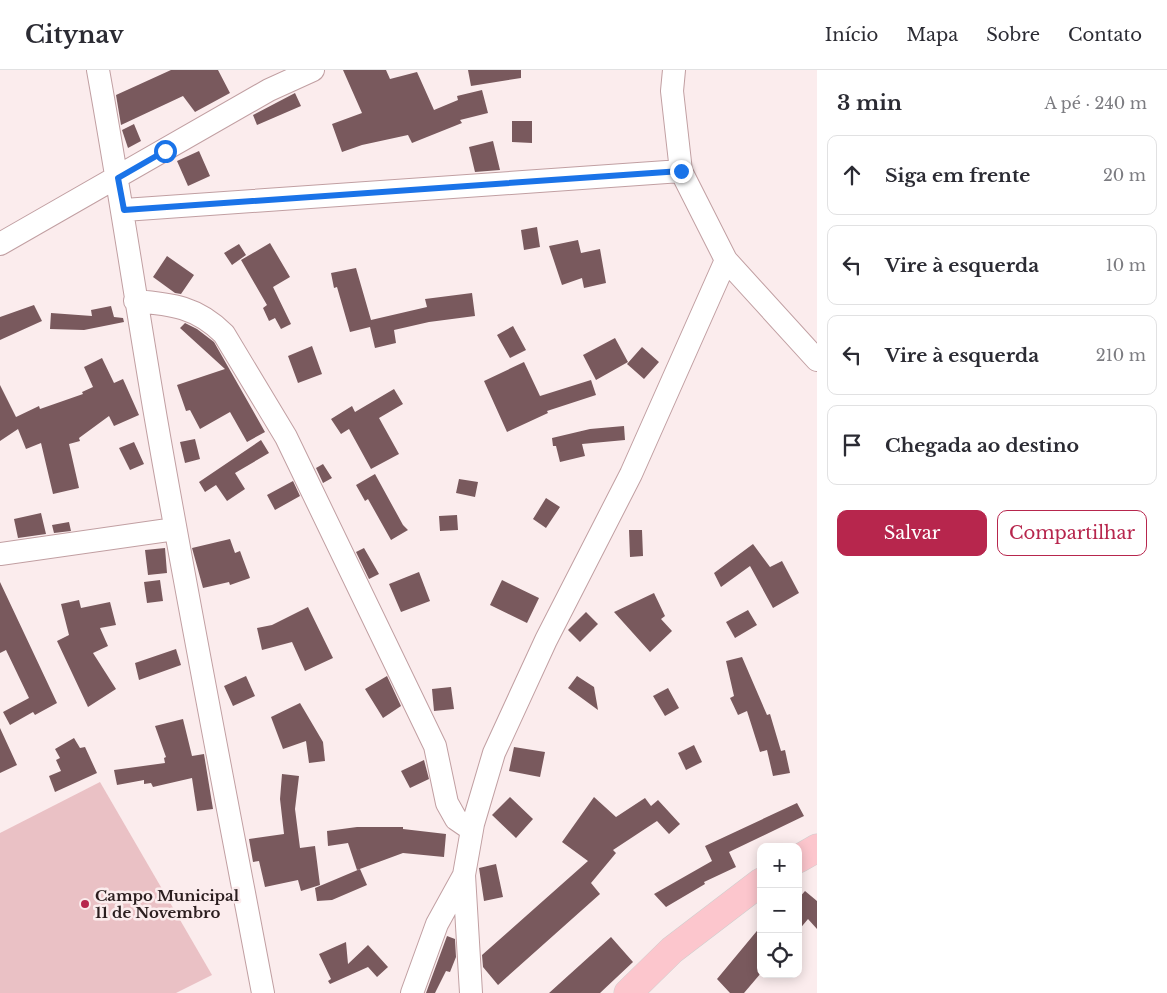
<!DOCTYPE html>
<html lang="pt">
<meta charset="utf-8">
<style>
:root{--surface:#fff;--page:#f2f2f3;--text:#2b2b33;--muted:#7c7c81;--line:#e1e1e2;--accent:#b7264d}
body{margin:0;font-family:"Libre Baskerville",serif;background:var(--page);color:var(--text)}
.controls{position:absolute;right:15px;bottom:15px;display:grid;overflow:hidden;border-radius:10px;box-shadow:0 2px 12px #0003}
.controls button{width:45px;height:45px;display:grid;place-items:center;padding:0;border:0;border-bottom:1px solid var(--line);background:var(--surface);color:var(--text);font:25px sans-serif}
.stop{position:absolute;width:15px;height:15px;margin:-11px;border:4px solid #1a73e8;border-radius:50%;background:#fff}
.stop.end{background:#1a73e8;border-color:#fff;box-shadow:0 1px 5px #0008}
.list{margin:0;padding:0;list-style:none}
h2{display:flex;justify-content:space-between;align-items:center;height:65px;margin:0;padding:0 20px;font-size:21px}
h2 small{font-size:16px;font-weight:400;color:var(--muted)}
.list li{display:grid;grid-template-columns:32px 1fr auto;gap:15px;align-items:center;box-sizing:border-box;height:80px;margin:0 10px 10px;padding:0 10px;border:1px solid var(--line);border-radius:10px}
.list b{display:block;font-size:19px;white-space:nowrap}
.list em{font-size:16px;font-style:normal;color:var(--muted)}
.actions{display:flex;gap:10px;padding:15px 20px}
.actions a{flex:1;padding:11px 0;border:1px solid var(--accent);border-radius:10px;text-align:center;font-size:18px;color:var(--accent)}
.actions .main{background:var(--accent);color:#fff}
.icon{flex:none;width:28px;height:28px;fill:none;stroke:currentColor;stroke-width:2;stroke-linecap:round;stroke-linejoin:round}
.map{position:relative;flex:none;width:817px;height:923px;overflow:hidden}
header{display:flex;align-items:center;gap:30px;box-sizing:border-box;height:70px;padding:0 25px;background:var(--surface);border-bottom:1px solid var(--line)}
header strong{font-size:24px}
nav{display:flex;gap:28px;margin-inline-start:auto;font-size:18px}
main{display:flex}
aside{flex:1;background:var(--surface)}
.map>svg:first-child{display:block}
.green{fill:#eac1c5}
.building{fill:#79595d}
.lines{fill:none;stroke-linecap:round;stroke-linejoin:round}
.minor-casing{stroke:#c19fa2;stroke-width:24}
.major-casing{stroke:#d0cece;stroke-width:29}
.minor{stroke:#fff;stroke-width:22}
.major{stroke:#fcc6cd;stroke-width:28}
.route{stroke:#1a73e8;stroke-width:6}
.poi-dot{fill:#b7264d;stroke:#fbeced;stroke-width:2}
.labels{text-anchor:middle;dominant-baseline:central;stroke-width:5;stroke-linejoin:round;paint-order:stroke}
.poi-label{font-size:15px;font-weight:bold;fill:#2b1e1f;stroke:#fbeced;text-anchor:start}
</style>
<header>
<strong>Citynav</strong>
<nav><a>Início</a><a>Mapa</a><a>Sobre</a><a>Contato</a></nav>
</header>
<main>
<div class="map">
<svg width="817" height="923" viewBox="0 0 817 923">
<rect width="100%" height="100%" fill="#fbeced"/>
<path class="green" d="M 100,712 L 212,905 L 176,923 L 0,923 L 0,763 Z"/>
<path class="building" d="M 171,0 L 218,0 L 230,23 L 195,42 L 183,26 L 121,55 L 116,25 Z
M 343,0 L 386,0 L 390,9 L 417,2 L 434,40 L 458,30 L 457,26 L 482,20 L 488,43 L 460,50 L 462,53 L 412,73 L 408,65 L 362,75 L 342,82 L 332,54 L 362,43 Z
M 468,0 L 521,0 L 521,8 L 471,16 Z
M 295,23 L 301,36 L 257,55 L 253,45 Z
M 512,51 L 532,51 L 532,73 L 512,72 Z
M 134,54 L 141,71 L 128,78 L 122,60 Z
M 493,71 L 500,100 L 475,102 L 469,77 Z
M 199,81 L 210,106 L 188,116 L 177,91 Z
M 537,157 L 540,177 L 524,180 L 521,160 Z
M 578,170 L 581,183 L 600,179 L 606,213 L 584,218 L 582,208 L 562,215 L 549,176 Z
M 270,173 L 290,207 L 273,217 L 291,254 L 281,259 L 275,248 L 269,251 L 263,238 L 267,235 L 241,190 Z
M 239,174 L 246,185 L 232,195 L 224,183 Z
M 167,186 L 194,205 L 181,224 L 175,223 L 153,207 Z
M 356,198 L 371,250 L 427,237 L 425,229 L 472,223 L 475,246 L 429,252 L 394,260 L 396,273 L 375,278 L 370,257 L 350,262 L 337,217 L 334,218 L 331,203 Z
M 34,235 L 42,251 L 0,270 L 0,247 Z
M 111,236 L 114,247 L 123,248 L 124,252 L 84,260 L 50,259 L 51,243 L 92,246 L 91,240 Z
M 185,253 L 197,259 L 214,272 L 265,362 L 247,372 L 230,342 L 200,359 L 190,340 L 186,341 L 177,315 L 225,299 L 180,258 Z
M 513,256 L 526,280 L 510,288 L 497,265 Z
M 615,268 L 628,292 L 596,310 L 583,285 Z
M 312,276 L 322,304 L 298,313 L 288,286 Z
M 642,277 L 659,292 L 644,309 L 627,294 Z
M 102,288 L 114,313 L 123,309 L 139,345 L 114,356 L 109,346 L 79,368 L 80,371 L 69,374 L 79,418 L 53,424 L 41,373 L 26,379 L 18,359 L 0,371 L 0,315 L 16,347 L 39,336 L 40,339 L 83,324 L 82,322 L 93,317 L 84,297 Z
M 524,292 L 540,326 L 591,310 L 596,325 L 547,341 L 548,343 L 507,362 L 484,311 Z
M 394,319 L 403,334 L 379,348 L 399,384 L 371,399 L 349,359 L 341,364 L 331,349 L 352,336 L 355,342 Z
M 624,356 L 625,370 L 582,374 L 585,386 L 560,392 L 556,376 L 553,376 L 552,368 L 590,359 Z
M 195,369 L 200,389 L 185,393 L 180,372 Z
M 261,370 L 269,383 L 235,403 L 245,419 L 227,431 L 216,415 L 205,422 L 199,412 Z
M 134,372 L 144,394 L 130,400 L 119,378 Z
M 323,394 L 332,408 L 323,413 L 316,398 Z
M 375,404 L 403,455 L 408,460 L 391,470 L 368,429 L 365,431 L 356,415 Z
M 459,409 L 478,412 L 475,427 L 456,423 Z
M 293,411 L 300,426 L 275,440 L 267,425 Z
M 546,428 L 560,437 L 546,458 L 533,449 Z
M 41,443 L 46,464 L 18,468 L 14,449 Z
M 457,445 L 458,460 L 440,461 L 439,446 Z
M 69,452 L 71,461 L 54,463 L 52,455 Z
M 629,460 L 642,460 L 643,486 L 630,487 Z
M 230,469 L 235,483 L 240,481 L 250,508 L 230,515 L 229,512 L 203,518 L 192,478 Z
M 753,474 L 770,497 L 782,491 L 799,523 L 773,538 L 750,496 L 721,517 L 714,503 Z
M 165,478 L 167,503 L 148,505 L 145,480 Z
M 364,478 L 379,504 L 369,509 L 356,482 Z
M 419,502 L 430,531 L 401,542 L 389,514 Z
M 160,510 L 163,531 L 147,533 L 144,512 Z
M 502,510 L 539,528 L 527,553 L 490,535 Z
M 0,512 L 57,633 L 35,645 L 33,642 L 10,655 L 3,642 L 29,628 L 6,580 L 0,583 Z
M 654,523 L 665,546 L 661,549 L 672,561 L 650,582 L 614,542 Z
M 79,530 L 81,538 L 110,532 L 116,555 L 100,558 L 108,576 L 93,583 L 116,619 L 88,637 L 57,571 L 69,565 L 61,534 Z
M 308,537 L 333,588 L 305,601 L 292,572 L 262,580 L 257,558 L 272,555 Z
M 748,540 L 757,555 L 735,568 L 726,552 Z
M 586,542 L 598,554 L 580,572 L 568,560 Z
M 176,579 L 181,595 L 139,610 L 135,593 Z
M 742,587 L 767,645 L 770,644 L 781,681 L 785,680 L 790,703 L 773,706 L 767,680 L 760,682 L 747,641 L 738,645 L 730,628 L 734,626 L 726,591 Z
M 246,606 L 255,626 L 233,636 L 224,616 Z
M 387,606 L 401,636 L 383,648 L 365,619 Z
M 577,606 L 594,617 L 598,640 L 568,618 Z
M 451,617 L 454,639 L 434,641 L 432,619 Z
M 668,618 L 679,638 L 665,646 L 653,626 Z
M 300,633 L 323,672 L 325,691 L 309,693 L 306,671 L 283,679 L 271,647 Z
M 183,649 L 192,686 L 204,684 L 213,739 L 197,741 L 192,708 L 153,717 L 151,713 L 144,714 L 144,710 L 117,715 L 114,700 L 165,693 L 164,688 L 166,687 L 155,656 Z
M 0,658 L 17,695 L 0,703 Z
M 74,668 L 80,678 L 85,677 L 97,703 L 55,722 L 49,706 L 61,701 L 56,690 L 60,688 L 55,679 Z
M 694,675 L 702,692 L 686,700 L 678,683 Z
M 514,677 L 545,682 L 540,707 L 509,701 Z
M 424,690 L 429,709 L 410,718 L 401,701 Z
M 282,704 L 299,706 L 295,739 L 300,778 L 315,776 L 320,815 L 301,821 L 298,810 L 265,817 L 259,791 L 253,792 L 249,769 L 284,764 L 280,729 Z
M 510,727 L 533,749 L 516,768 L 492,745 Z
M 594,727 L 616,747 L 645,728 L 651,736 L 658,730 L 680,754 L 669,764 L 657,751 L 613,780 L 616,783 L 591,813 L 600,824 L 498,915 L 483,897 L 482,885 L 588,791 L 562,772 Z
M 797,733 L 804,746 L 729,782 L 736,797 L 704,812 L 705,814 L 666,837 L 654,824 L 712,791 L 705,776 Z
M 357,757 L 403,757 L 403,759 L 446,764 L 444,787 L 403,783 L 357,800 L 348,773 L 328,776 L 327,761 Z
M 496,794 L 503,827 L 484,831 L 479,798 Z
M 360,799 L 367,815 L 332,830 L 317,831 L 315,818 Z
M 805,821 L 817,831 L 817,859 L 808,849 L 798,861 L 798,829 Z
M 761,856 L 761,903 L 744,923 L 730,923 L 717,909 Z
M 447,866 L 455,869 L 456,887 L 450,902 L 446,901 L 435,923 L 426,923 Z
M 611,867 L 633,892 L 600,923 L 549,923 Z
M 346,872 L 348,894 L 368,875 L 388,897 L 377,907 L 368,897 L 330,914 L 328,911 L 331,909 L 319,884 Z"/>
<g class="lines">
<defs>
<path id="minor" d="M 98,0 C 119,116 136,232 156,349 C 189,540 227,732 263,923
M 674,0 L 672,21 L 681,101 L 726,190 L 817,290
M 124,140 L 681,101
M 0,174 L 269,20 L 313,0
M 135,231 C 172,234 197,237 224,264 L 286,367 L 435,676 L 447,733 L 456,749 L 472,760
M 0,484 L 175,459
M 412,923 L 437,854 L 464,805
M 471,923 L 464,805 L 473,754 L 494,683 L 546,570 L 631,404 L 726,190"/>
<path id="major" d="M 798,789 L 817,778
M 628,923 L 672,880 L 761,812"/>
</defs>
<use href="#minor" class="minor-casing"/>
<use href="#major" class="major-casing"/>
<use href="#minor" class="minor"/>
<use href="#major" class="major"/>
</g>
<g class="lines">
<path class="route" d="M 165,81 L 118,108 L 124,140 L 681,101"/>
</g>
<circle class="poi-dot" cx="85" cy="834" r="5"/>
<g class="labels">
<g class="poi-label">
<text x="95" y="825">Campo Municipal<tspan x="95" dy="17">11 de Novembro</tspan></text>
</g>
</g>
</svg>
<div class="controls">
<button>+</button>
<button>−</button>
<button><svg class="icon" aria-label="locate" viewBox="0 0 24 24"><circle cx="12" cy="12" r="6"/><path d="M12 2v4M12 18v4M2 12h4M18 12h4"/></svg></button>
</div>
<div class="stop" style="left:165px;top:81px"></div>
<div class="stop end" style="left:681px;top:101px"></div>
</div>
<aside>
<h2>3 min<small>A pé · 240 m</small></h2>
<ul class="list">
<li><svg class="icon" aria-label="ahead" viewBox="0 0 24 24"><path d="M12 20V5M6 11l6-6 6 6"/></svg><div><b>Siga em frente</b></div><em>20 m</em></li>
<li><svg class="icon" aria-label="left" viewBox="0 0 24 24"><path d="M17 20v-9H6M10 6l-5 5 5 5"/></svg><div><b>Vire à esquerda</b></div><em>10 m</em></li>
<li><svg class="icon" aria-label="left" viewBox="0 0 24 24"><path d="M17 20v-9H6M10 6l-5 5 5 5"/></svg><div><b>Vire à esquerda</b></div><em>210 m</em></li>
<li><svg class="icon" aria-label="arrive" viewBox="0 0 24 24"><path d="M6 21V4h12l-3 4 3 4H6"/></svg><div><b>Chegada ao destino</b></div></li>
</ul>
<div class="actions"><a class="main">Salvar</a><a>Compartilhar</a></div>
</aside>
</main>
